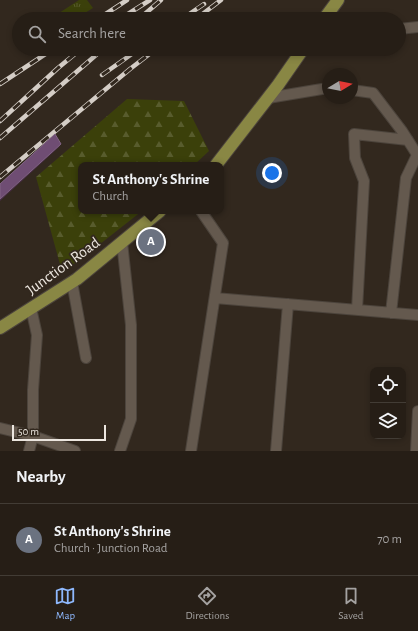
<!DOCTYPE html>
<meta charset="utf-8">
<style>
:root{--surface:#261e16;--page:#322b23;--text:#f1f3f6;--muted:#a4a2a1;--line:#423c35;--accent:#8eb8fd}
body{margin:0;font-family:"Alegreya Sans",sans-serif;background:var(--page);color:var(--text)}
.controls{position:absolute;right:12px;bottom:12px;display:grid;overflow:hidden;border-radius:8px;box-shadow:0 2px 6px #0003}
.controls button{width:36px;height:36px;display:grid;place-items:center;padding:0;border:0;border-bottom:1px solid var(--line);background:var(--surface);color:var(--text);font:20px sans-serif}
.compass{position:absolute;left:322px;top:68px;width:36px;height:36px;border-radius:50%;background:var(--surface);box-shadow:0 2px 6px #0003;rotate:80deg}
.scale{position:absolute;left:12px;bottom:10px;width:94px;box-sizing:border-box;padding-left:4px;border:2px solid #ece6df;border-top:0;font-size:11px;line-height:14px;white-space:nowrap;color:#ece6df;-webkit-text-stroke:3px #32281e;paint-order:stroke}
.you{position:absolute;left:272px;top:173px;width:14px;height:14px;margin:-10px;border:3px solid #fff;border-radius:50%;background:#1a73e8;box-shadow:0 0 0 6px #1a73e833}
.badge{display:grid;place-items:center;width:26px;height:26px;border-radius:50%;background:var(--accent);color:#fff;font-size:13px;font-weight:700}
.pin{position:absolute;translate:-50% -50%;border:2px solid #fff;box-shadow:0 1px 4px #0006}
.popup{position:absolute;left:78px;top:162px;width:146px;height:52px;box-sizing:border-box;display:grid;place-content:center;border-radius:8px;background:var(--surface);filter:drop-shadow(0 1px 3px #0005);font-size:13px;white-space:nowrap;color:var(--muted)}
.popup b{font-size:15px;color:var(--text)}
.popup::after{content:'';position:absolute;left:50%;top:100%;margin-left:-8px;border:8px solid transparent;border-top-color:var(--surface)}
.list{margin:0;padding:0;list-style:none}
h2{display:flex;justify-content:space-between;align-items:center;height:52px;margin:0;padding:0 16px;font-size:17px}
h2 small{font-size:13px;font-weight:400;color:var(--muted)}
.list li{display:grid;grid-template-columns:26px 1fr auto;gap:12px;align-items:center;box-sizing:border-box;height:72px;padding:0 16px;border-top:1px solid var(--line)}
.list b{display:block;font-size:15px;white-space:nowrap}
.list p{margin:0;font-size:13px;white-space:nowrap;color:var(--muted)}
.list em{font-size:13px;font-style:normal;color:var(--muted)}
.icon{flex:none;width:22px;height:22px;fill:none;stroke:currentColor;stroke-width:2;stroke-linecap:round;stroke-linejoin:round}
.map{position:relative;flex:none;width:418px;height:451px;overflow:hidden}
.search{position:absolute;background:var(--surface);box-shadow:0 2px 6px #0003;left:12px;right:12px;top:12px;height:44px;display:flex;align-items:center;gap:10px;box-sizing:border-box;padding:0 14px;border-radius:22px;color:var(--muted);font-size:15px}
.sheet{height:124px;background:var(--surface)}
nav{display:flex;justify-content:space-around;align-items:center;box-sizing:border-box;height:56px;border-top:1px solid var(--line);background:var(--surface);font-size:11px;color:var(--muted)}
nav a{display:grid;justify-items:center;gap:2px}
nav .on{color:var(--accent)}
.map>svg:first-child{display:block}
.grass{fill:url(#grass-tufts)}
.forest{fill:url(#forest-firs)}
.lines{fill:none;stroke-linecap:round;stroke-linejoin:round}
.street-casing{stroke:#4c443c;stroke-width:12}
.primary-casing{stroke:#4c443c;stroke-width:14}
.street{stroke:#64594e;stroke-width:10}
.primary{stroke:#898744;stroke-width:12}
.rail-casing{stroke:#d4cdc6;stroke-width:4.5}
.rail{stroke:#32281e;stroke-width:3;stroke-dasharray:9;stroke-linecap:butt}
.shaded-wall{fill:#472c44}
.building{fill:#6f4d73;stroke:#826584}
.labels{text-anchor:middle;dominant-baseline:central;stroke-width:3.5;stroke-linejoin:round;paint-order:stroke}
.street-label{font-size:16px;fill:#ece6df;stroke:#32281e}
</style>
<div class="map">
<svg width="418" height="451" viewBox="0 0 418 451">
<defs>
<pattern id="grass-tufts" width="24" height="20" patternUnits="userSpaceOnUse"><rect width="24" height="20" fill="#3b400a"/><path d="M3 7l-1-3M5 7V3M7 7l1-3M15 17l-1-3M17 17v-4M19 17l1-3" fill="none" stroke="#585c2d"/></pattern>
<pattern id="forest-firs" width="22" height="20" patternUnits="userSpaceOnUse"><rect width="22" height="20" fill="#3b400a"/><path d="M5 1l3.5 6h-7zM16 11l3.5 6h-7z" fill="#585c2d"/></pattern>
</defs>
<rect width="100%" height="100%" fill="#32281e"/>
<path class="grass" d="M 79,0 L 87,0 L 93,8 L 75,19 L 50,19 Z"/>
<path class="forest" d="M 127,99 L 184,101 L 209,151 L 194,165 L 81,165 L 81,211 L 142,211 L 76,263 L 61,268 L 36,177 Z"/>
<g class="lines">
<defs>
<path id="street" d="M 399,29 L 418,27
M 352,90 L 373,93 L 402,131 L 418,156
M 268,98 L 328,88
M 72,282 L 86,358
M 215,298 L 418,315
M 357,310 L 364,181 L 355,158 L 354,134 L 408,140
M 391,313 L 406,178 L 417,155
M 0,428 L 33,436 L 75,451
M 29,451 L 33,436 L 33,390 L 37,335 L 31,308
M 120,451 L 131,419 L 131,325 L 122,242
M 191,451 L 223,243 L 201,211
M 276,451 L 288,304
M 416,451 L 418,411"/>
<path id="primary" d="M 324,19 L 338,0
M 216,165 L 278,85 L 303,49
M 0,328 L 77,279 L 160,211"/>
</defs>
<use href="#street" class="street-casing"/>
<use href="#primary" class="primary-casing"/>
<use href="#street" class="street"/>
<use href="#primary" class="primary"/>
<defs>
<path id="rail" d="M 98,19 L 127,0
M 120,19 L 150,0
M 139,19 L 161,0
M 182,19 L 204,4
M 196,19 L 221,0
M 102,75 L 139,49
M 0,84 L 53,49
M 0,121 L 58,68 L 81,49
M 0,138 L 103,49
M 0,177 L 130,69 L 156,49"/>
</defs>
<use href="#rail" class="rail-casing"/>
<use href="#rail" class="rail"/>
</g>
<path class="shaded-wall" d="M 61,144 L 59,147 L 0,201 L 0,199 Z"/>
<path class="building" d="M 55,134 L 61,144 L 0,199 L 0,184 Z"/>
<g class="labels">
<g class="street-label">
<text transform="translate(63 266) rotate(-36)">Junction Road</text>
</g>
</g>
</svg>
<div class="controls">
<button><svg class="icon" aria-label="locate" viewBox="0 0 24 24"><circle cx="12" cy="12" r="6"/><path d="M12 2v4M12 18v4M2 12h4M18 12h4"/></svg></button>
<button><svg class="icon" aria-label="layers" viewBox="0 0 24 24"><path d="M12 4l9 5-9 5-9-5zM3 14l9 5 9-5"/></svg></button>
</div>
<svg class="compass" viewBox="-18 -18 36 36"><path d="M0-13l5 13h-10z" fill="#e53935"/><path d="M0 13l5-13h-10z" fill="#a4a2a1"/></svg>
<div class="scale">50 m</div>
<div class="you"></div>
<div class="pin badge" style="left:151px;top:242px;background:#6b7280">A</div>
<div class="popup"><b>St Anthony's Shrine</b>Church</div>
<div class="search"><svg class="icon" aria-label="search" viewBox="0 0 24 24"><circle cx="10" cy="10" r="6"/><path d="M15 15l6 6"/></svg>Search here</div>
</div>
<section class="sheet">
<h2>Nearby<small></small></h2>
<ul class="list">
<li><span class="badge" style="background:#6b7280">A</span><div><b>St Anthony's Shrine</b><p>Church · Junction Road</p></div><em>70 m</em></li>
</ul>
</section>
<nav>
<a class="on"><svg class="icon" aria-label="map" viewBox="0 0 24 24"><path d="M3 6l6-2 6 2 6-2v14l-6 2-6-2-6 2zM9 4v14M15 6v14"/></svg>Map</a>
<a><svg class="icon" aria-label="directions" viewBox="0 0 24 24"><path d="M12 3l9 9-9 9-9-9zM9 14v-3h6M13 9l2 2-2 2"/></svg>Directions</a>
<a><svg class="icon" aria-label="saved" viewBox="0 0 24 24"><path d="M7 4h10v16l-5-4-5 4z"/></svg>Saved</a>
</nav>
